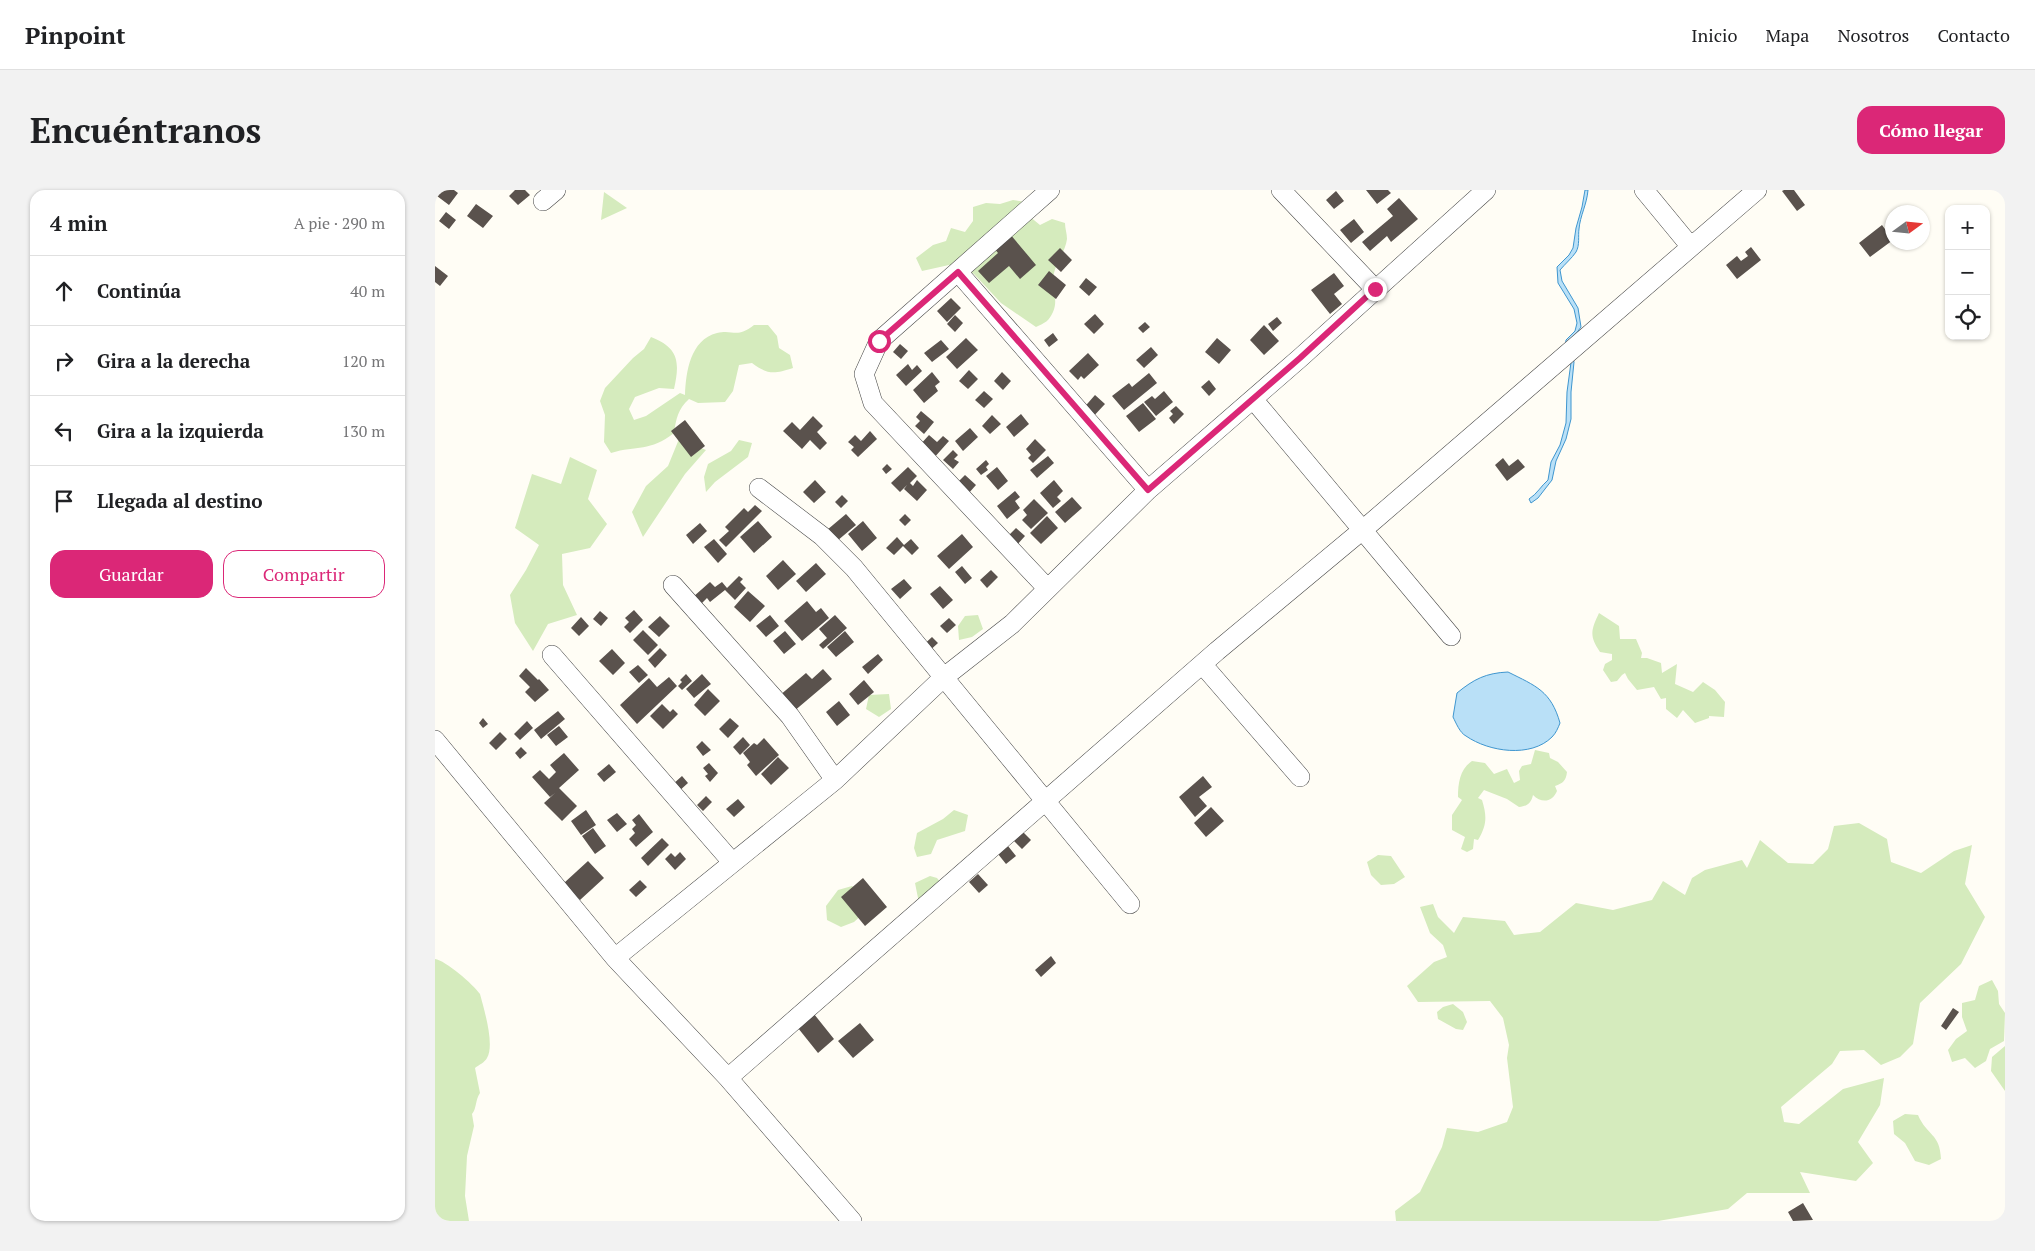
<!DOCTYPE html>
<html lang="es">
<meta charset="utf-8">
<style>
:root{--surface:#fff;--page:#f2f2f2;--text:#202124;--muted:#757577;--line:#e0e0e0;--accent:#db2777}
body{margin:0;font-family:"PT Serif",serif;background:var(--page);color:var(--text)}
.controls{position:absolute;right:15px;top:15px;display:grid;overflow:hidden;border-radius:10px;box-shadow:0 1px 4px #0004}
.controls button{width:45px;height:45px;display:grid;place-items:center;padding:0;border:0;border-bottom:1px solid var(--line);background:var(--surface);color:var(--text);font:25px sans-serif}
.compass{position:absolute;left:1450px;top:15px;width:45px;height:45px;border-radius:50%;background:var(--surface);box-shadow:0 1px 4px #0004;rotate:75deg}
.stop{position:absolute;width:15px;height:15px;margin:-11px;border:4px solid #db2777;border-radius:50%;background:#fff}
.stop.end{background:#db2777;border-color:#fff;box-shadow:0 1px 5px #0008}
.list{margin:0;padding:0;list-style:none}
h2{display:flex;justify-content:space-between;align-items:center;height:65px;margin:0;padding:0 20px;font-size:21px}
h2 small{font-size:16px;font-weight:400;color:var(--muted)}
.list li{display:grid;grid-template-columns:32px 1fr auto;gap:15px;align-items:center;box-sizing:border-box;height:70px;padding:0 20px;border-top:1px solid var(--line)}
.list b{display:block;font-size:19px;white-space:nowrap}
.list em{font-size:16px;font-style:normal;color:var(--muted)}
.actions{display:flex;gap:10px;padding:15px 20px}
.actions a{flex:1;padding:11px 0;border:1px solid var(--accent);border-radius:15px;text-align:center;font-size:18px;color:var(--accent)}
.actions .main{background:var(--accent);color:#fff}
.icon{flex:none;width:28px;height:28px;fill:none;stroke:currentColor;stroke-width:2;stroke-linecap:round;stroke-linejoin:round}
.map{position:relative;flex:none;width:1570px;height:1031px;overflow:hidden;border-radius:15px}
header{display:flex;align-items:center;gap:30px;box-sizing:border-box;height:70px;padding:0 25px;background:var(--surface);border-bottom:1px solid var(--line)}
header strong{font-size:24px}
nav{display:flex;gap:28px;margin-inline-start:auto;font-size:18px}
.intro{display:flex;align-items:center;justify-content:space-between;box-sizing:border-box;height:120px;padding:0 30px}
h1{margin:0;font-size:35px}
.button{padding:12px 22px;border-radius:15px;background:var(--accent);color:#fff;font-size:18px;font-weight:700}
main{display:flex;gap:30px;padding:0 30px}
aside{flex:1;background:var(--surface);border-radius:15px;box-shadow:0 1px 4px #0004}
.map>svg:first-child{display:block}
.green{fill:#d5ebbd}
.water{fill:#b9e0f7;stroke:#3f96cf}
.building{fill:#5a524d}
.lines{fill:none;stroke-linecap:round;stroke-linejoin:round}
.street-casing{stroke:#444;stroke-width:20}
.street{stroke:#fff;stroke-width:19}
.route{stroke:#db2777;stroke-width:6}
</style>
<header>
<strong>Pinpoint</strong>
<nav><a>Inicio</a><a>Mapa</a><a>Nosotros</a><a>Contacto</a></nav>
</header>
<div class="intro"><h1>Encuéntranos</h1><a class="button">Cómo llegar</a></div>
<main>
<aside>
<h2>4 min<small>A pie · 290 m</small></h2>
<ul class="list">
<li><svg class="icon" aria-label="ahead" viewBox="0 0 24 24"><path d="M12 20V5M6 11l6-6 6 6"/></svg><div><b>Continúa</b></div><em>40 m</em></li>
<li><svg class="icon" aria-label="right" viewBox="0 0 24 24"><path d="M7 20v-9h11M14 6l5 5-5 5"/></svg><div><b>Gira a la derecha</b></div><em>120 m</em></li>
<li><svg class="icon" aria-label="left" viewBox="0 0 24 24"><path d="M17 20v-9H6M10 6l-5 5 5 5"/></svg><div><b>Gira a la izquierda</b></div><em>130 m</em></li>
<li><svg class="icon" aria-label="arrive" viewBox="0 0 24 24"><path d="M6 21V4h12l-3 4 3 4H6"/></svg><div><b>Llegada al destino</b></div></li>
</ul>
<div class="actions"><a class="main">Guardar</a><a>Compartir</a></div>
</aside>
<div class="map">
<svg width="1570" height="1031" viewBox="0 0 1570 1031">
<rect width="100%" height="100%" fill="#fffdf5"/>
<path class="green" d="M 169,2 L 192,18 L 166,30 Z
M 578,10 L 591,12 L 594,26 L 605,35 L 617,29 L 630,33 C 630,38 632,44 632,49 C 630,64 618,75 618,91 C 618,101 623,111 618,122 C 614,131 610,133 601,137 L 566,113 L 539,84 L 527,77 L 514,75 L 487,81 L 481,68 L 498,55 L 511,51 L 516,38 L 530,42 L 538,31 L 538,17 L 551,13 L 565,14 Z
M 319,135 L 333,135 L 342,146 L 344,158 L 355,165 L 358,178 C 339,184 333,185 317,173 L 304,175 L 298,201 L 290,212 L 263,213 L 254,209 C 243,219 241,229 239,243 C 215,262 202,255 176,263 L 169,252 L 170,225 L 165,211 L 170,198 L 198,168 L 209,159 L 216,147 C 244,158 245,172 239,199 L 224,198 L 200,207 L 194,219 L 199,230 L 211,226 L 245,203 L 250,205 C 251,182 255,150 282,143 C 299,139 301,149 319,135 Z
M 244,249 L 271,260 L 250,284 L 208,347 L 197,322 L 211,296 L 233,276 Z
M 304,250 L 317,253 L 313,267 L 280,292 L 271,302 L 269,287 L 273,274 L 296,261 Z
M 135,267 L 162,280 L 153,309 L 172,334 L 155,358 L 127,364 L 128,395 L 142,425 L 113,434 L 98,461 L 80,433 L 75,405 L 91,380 L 104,355 L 80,338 L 97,284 L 126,294 Z
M 1164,423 L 1184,436 L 1185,449 L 1201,449 L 1207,463 L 1206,468 L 1212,468 L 1226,473 L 1227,483 L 1242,474 L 1240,494 L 1258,502 L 1268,492 L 1280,500 L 1290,512 L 1289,527 L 1274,526 L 1274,528 L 1260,533 L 1248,520 L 1242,528 L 1231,519 L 1231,508 L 1226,509 L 1219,497 L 1202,500 L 1193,489 L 1190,483 L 1187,485 L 1182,491 L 1176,492 L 1168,480 L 1170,474 L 1177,470 L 1177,464 L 1165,462 C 1154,446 1156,440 1164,423 Z
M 543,425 L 548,439 L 537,447 L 524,450 L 523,436 L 530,426 Z
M 454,504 L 456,519 L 444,527 L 431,519 L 434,505 Z
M 1100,560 L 1114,563 L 1115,568 L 1123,572 L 1132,582 C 1131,591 1128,593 1120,596 L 1122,601 C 1117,613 1106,613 1098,605 C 1096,613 1093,616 1084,617 L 1072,609 L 1049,600 L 1043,608 L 1047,610 C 1052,626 1052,635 1043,650 L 1039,649 L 1038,659 L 1032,662 L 1026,659 L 1030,647 L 1017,640 L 1017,625 L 1027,610 L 1023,607 C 1023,593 1025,579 1037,571 L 1050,573 L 1059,584 L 1072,579 L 1079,593 L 1085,590 L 1084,581 L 1087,576 L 1096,574 Z
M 519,620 L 533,625 L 530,641 L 502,650 L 496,664 L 482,667 L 479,658 L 482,643 L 508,629 Z
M 1424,633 L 1452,649 L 1456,672 L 1486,683 L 1519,661 L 1537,655 L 1530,694 L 1550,727 L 1526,774 L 1485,813 L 1478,854 L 1465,867 L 1446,875 L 1429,860 L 1405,861 L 1397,874 L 1346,917 L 1349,932 L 1364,934 L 1408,899 L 1449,888 L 1445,915 L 1423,952 L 1438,973 L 1421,991 L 1365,982 L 1375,1003 L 1312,1003 L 1293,1019 L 1223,1031 L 961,1031 L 960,1021 L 985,1002 L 1007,957 L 1012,938 L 1043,942 L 1072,932 L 1078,917 L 1072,868 L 1074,855 L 1068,828 L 1055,811 L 983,812 L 972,796 L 999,772 L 1012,767 L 1008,755 L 995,743 L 985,717 L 998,714 L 1003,727 L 1019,743 L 1028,727 L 1070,731 L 1079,745 L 1105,742 L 1141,713 L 1178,720 L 1217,710 L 1228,691 L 1250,705 L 1257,688 L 1270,680 L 1307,670 L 1312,678 L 1325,650 L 1353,673 L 1378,674 L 1393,659 L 1399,636 Z
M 943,665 L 956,666 L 970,687 L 959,694 L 946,695 L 936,685 L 932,672 Z
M 495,686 L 502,688 L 506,693 L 484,713 L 480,693 Z
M 417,696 L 429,706 L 430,722 L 419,732 L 406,737 L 392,730 L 391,716 L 403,700 Z
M 0,769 C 10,770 39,795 45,804 C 49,819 60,855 52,868 C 50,872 44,875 40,878 L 45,903 C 40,910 42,918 37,924 L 39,936 L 32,966 L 30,1006 L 34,1031 L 0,1031 Z
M 1557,790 L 1563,801 L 1564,814 L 1570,823 L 1569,851 L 1555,859 L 1551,871 L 1540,878 L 1530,868 L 1517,872 L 1513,860 L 1521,849 L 1532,841 L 1527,827 L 1527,813 L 1540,810 L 1544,796 Z
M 1018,814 L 1028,822 L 1032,832 L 1028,840 L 1021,839 L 1003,829 L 1002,822 L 1008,817 Z
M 1570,856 L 1570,901 L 1556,881 L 1557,867 Z
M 1470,924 L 1483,925 C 1492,946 1505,943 1506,969 L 1494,975 L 1480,971 L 1470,953 L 1459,944 L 1458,931 Z"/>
<path class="water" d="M 1150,0 L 1153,0 C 1152,14 1145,26 1144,39 C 1143,46 1145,55 1141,62 C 1137,68 1130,74 1125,80 L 1127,91 L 1143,118 L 1146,137 L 1130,159 L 1131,150 L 1140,141 L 1142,133 L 1139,119 L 1123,93 L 1122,77 L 1134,65 L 1138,58 L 1141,38 L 1147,17 Z
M 1137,165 L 1139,172 L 1136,202 L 1136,229 L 1131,249 L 1121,271 L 1117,290 L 1103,308 L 1096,313 L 1094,309 C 1102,304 1106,296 1113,290 L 1116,272 L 1125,255 L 1131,233 L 1132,202 Z
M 1073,482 C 1101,496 1116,501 1125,533 C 1123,538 1121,543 1117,547 C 1096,568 1054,562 1031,546 C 1025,543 1021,533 1018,527 L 1022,503 C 1039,489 1051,483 1073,482 Z"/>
<path class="building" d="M 7,0 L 19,0 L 23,3 L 14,15 L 2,6 Z
M 80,0 L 90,0 L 95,5 L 83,15 L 74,6 Z
M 931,0 L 953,0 L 956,3 L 942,14 Z
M 1349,0 L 1359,0 L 1370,15 L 1362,21 L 1347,1 Z
M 901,1 L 909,11 L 899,19 L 891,10 Z
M 964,8 L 983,29 L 956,52 L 952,46 L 935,61 L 927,52 L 958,26 L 952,19 Z
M 41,14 L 58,26 L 48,38 L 32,26 Z
M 11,22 L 21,30 L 14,39 L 4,31 Z
M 919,29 L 929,42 L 916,53 L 905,40 Z
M 1447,35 L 1458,50 L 1435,67 L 1424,53 Z
M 575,44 L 601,75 L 585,89 L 574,76 L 554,93 L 543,81 L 563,63 L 559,58 Z
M 1316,57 L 1326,70 L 1302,89 L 1291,75 L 1302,66 L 1306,71 L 1313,66 L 1310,62 Z
M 625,58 L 637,70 L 626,82 L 613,70 Z
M 0,76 L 13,86 L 5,96 L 0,92 Z
M 614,81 L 631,95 L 621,109 L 603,95 Z
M 899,83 L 909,96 L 899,104 L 907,114 L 895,124 L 876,100 Z
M 651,88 L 662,97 L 654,106 L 644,97 Z
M 516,108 L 526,118 L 512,132 L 502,121 Z
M 660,124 L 669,134 L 659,144 L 649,134 Z
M 520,125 L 528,133 L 520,142 L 512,134 Z
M 842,127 L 847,133 L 838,141 L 833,134 Z
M 710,132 L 715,137 L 708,143 L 703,138 Z
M 829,135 L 844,151 L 829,165 L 815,150 Z
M 618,143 L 623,150 L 614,157 L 609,150 Z
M 531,148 L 543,160 L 522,179 L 511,167 Z
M 782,148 L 796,160 L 784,174 L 770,162 Z
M 506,150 L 514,159 L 497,172 L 489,163 Z
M 465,154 L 473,161 L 466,169 L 458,162 Z
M 716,157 L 723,165 L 709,178 L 701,170 Z
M 653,163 L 664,175 L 649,189 L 646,186 L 643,190 L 634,181 Z
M 473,174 L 477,180 L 482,175 L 487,181 L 471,196 L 461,185 Z
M 534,180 L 543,189 L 533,199 L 524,191 Z
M 497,182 L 505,192 L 500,196 L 503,201 L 489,213 L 478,200 Z
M 567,182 L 576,191 L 568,200 L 559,191 Z
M 714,183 L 722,193 L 689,220 L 677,206 L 694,193 L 697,197 Z
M 774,190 L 781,199 L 774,206 L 766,197 Z
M 549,201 L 558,209 L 549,218 L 540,210 Z
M 729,201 L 738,212 L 721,226 L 709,212 L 717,206 L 720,209 Z
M 660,205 L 670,214 L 655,230 L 646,221 Z
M 708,213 L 721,229 L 704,242 L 691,226 Z
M 741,216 L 749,224 L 739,234 L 734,228 L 738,224 L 735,221 Z
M 486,221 L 499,232 L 489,244 L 480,236 L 485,231 L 481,227 Z
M 586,224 L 594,234 L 579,247 L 571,237 Z
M 557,225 L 566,234 L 555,244 L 547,236 Z
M 378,226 L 388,236 L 382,242 L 392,253 L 385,260 L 375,250 L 367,259 L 348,241 L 357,232 L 365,240 Z
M 250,230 L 270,256 L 256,267 L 236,241 Z
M 535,238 L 543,247 L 528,261 L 520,251 Z
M 435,241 L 442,249 L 423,267 L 416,260 L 419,257 L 413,252 L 420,245 L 426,251 Z
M 494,245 L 502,252 L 508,246 L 514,251 L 498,269 L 484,256 Z
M 600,249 L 611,260 L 598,273 L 593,268 L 596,265 L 591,259 Z
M 518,260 L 523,265 L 519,269 L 524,272 L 518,279 L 508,270 Z
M 613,266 L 619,273 L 602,288 L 595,280 Z
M 1068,268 L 1074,276 L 1083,269 L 1090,277 L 1072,291 L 1060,275 Z
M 551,270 L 554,274 L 551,277 L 553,280 L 546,285 L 541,279 Z
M 452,274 L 457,279 L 451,284 L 447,279 Z
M 473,277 L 482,286 L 475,293 L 478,296 L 482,290 L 492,300 L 482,311 L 469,299 L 472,295 L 465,302 L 456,293 Z
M 562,277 L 573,291 L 563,300 L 551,286 Z
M 530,285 L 541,295 L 533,304 L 522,293 Z
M 380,290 L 391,302 L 379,313 L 368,302 Z
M 619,290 L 628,301 L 622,307 L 626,311 L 618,318 L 605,303 Z
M 580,301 L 585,307 L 580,311 L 585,318 L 572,329 L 562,316 Z
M 407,305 L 413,311 L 406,318 L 400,312 Z
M 637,307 L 647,318 L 630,333 L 620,322 Z
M 599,309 L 613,323 L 596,339 L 587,330 L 592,325 L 588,320 Z
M 320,315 L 327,321 L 291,357 L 284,350 L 294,341 L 290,337 L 309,318 L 313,322 Z
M 411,324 L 421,335 L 402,351 L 392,340 Z
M 470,324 L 476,330 L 470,336 L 464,330 Z
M 612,326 L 623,338 L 606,354 L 595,343 Z
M 323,331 L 337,347 L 319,363 L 305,347 Z
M 428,331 L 442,348 L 427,361 L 413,344 Z
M 265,333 L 272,341 L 258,354 L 251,345 Z
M 581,338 L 590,346 L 580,357 L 571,348 Z
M 527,344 L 538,357 L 514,379 L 502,366 Z
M 462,347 L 469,355 L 476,349 L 484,358 L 477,365 L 468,356 L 459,365 L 451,358 Z
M 279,349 L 292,364 L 283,373 L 269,357 Z
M 348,370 L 361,384 L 343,400 L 331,386 Z
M 381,373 L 391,384 L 371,402 L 361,391 Z
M 527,376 L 537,388 L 530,394 L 520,382 Z
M 556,380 L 563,387 L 552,398 L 545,390 Z
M 304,386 L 308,389 L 305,392 L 311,398 L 300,410 L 290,400 L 275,412 L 272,408 L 265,415 L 258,407 L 275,392 L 280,397 L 287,392 L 292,398 Z
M 469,389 L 477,398 L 465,409 L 456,399 Z
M 505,396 L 518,410 L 508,419 L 495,404 Z
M 313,401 L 330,416 L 315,432 L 299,417 Z
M 372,411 L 381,422 L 386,418 L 394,428 L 367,451 L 349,431 Z
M 199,420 L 208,430 L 195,443 L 189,437 L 194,432 L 190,428 Z
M 165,421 L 173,428 L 166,436 L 158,429 Z
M 335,425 L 344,436 L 331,447 L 321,436 Z
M 400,425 L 412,438 L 388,459 L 384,455 L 392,448 L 384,439 Z
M 225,426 L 235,436 L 224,447 L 213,437 Z
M 146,427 L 154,436 L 144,446 L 136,438 Z
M 514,428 L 521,435 L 512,443 L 505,436 Z
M 208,440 L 223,455 L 213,465 L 198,450 Z
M 350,441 L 361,454 L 349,464 L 338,451 Z
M 410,441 L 419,452 L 401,467 L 392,457 Z
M 497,447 L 503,453 L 491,464 L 485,458 Z
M 225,458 L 232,465 L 220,478 L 213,470 Z
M 177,459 L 190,473 L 178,485 L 164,471 Z
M 443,464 L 448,470 L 433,484 L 427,477 Z
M 203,475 L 213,485 L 204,493 L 194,482 Z
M 91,478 L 103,490 L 104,489 L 114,500 L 100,512 L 90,502 L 95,497 L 84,486 Z
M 388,479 L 397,489 L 358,522 L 344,506 L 371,483 L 377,489 Z
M 251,484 L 257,491 L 247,500 L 243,496 L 247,492 L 245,490 Z
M 267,484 L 276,494 L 259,508 L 251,499 Z
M 234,487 L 242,496 L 202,534 L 185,515 L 214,488 L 222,497 Z
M 429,490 L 439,502 L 423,515 L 414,504 Z
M 273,499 L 285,511 L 270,526 L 259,515 Z
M 404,511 L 415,525 L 402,536 L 391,522 Z
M 227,514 L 235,522 L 238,519 L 243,524 L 228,539 L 215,526 Z
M 123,521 L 130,529 L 106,549 L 99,540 Z
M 48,528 L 53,534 L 48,538 L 44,533 Z
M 295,528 L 304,536 L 293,548 L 284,539 Z
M 92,531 L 98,538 L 85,550 L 79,544 Z
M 124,536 L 133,547 L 121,556 L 112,545 Z
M 65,542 L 72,549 L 61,560 L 54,553 Z
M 308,547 L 315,555 L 305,565 L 298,557 Z
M 329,548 L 344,565 L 321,586 L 312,575 L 315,572 L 308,563 L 319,553 L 322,555 Z
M 267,551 L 276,560 L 268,566 L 261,557 Z
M 86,557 L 92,563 L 85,569 L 80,563 Z
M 129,563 L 144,580 L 124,598 L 142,616 L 127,631 L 109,613 L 120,603 L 115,607 L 97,587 L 105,580 L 114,589 L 121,582 L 115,575 Z
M 343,567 L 354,578 L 336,595 L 326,584 Z
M 274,573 L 283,583 L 275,592 L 270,586 L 273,584 L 268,578 Z
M 174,574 L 181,582 L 169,592 L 162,584 Z
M 247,586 L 253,593 L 243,602 L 237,595 Z
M 768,586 L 777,597 L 764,607 L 772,616 L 760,627 L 744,607 Z
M 271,606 L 277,612 L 268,621 L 262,615 Z
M 303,609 L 310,617 L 299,627 L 291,619 Z
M 776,617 L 789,631 L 771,647 L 759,633 Z
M 151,620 L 161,635 L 146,645 L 136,631 Z
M 182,623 L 192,634 L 182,642 L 172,630 Z
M 204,624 L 218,642 L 201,657 L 194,649 L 200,643 L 197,639 L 201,635 L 197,630 Z
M 158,638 L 171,656 L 160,664 L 147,646 Z
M 588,642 L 596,650 L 587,659 L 579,651 Z
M 227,648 L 234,655 L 213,676 L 206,668 Z
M 573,656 L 581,666 L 571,674 L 563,664 Z
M 245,662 L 251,669 L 240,680 L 230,669 L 236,663 L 240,667 Z
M 153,671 L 169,688 L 145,710 L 129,693 Z
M 543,684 L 553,695 L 544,703 L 534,692 Z
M 428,688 L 452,717 L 430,736 L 406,707 Z
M 205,690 L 212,697 L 201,707 L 194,700 Z
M 616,766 L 621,773 L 606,787 L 600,780 Z
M 1518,818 L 1524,822 L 1511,840 L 1506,836 Z
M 379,824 L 399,849 L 383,863 L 363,838 Z
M 425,833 L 439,850 L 418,868 L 403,851 Z
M 1368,1013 L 1378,1030 L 1358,1031 L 1353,1022 Z"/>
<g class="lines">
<defs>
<path id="street" d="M 846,0 L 940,99
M 1209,0 L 1256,57
M 108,11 L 121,0
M 523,82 L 713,300
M 818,209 L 1016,446
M 324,298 L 387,346 L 419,378 L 695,714
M 238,395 L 355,526 L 400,590
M 612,398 L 438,213 L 429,184 L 444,151 L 615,0
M 117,465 L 297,672
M 767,474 L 865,587
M 0,550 L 180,768 L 293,888 L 417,1031
M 180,768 L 400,590 L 508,488 L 577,434 L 713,300 L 865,168 L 1051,0
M 293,888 L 782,461 L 937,332 L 1322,0"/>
</defs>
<use href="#street" class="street-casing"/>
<use href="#street" class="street"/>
</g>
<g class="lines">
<path class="route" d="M 444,151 L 523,82 L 713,300 L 865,168 L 940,99"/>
</g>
</svg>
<div class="controls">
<button>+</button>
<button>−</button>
<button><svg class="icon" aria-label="locate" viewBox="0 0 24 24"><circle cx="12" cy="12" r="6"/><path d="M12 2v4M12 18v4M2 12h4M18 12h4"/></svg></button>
</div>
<svg class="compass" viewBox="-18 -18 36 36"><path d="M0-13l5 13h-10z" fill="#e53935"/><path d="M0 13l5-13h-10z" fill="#757577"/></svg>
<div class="stop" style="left:444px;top:151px"></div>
<div class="stop end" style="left:940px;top:99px"></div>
</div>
</main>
